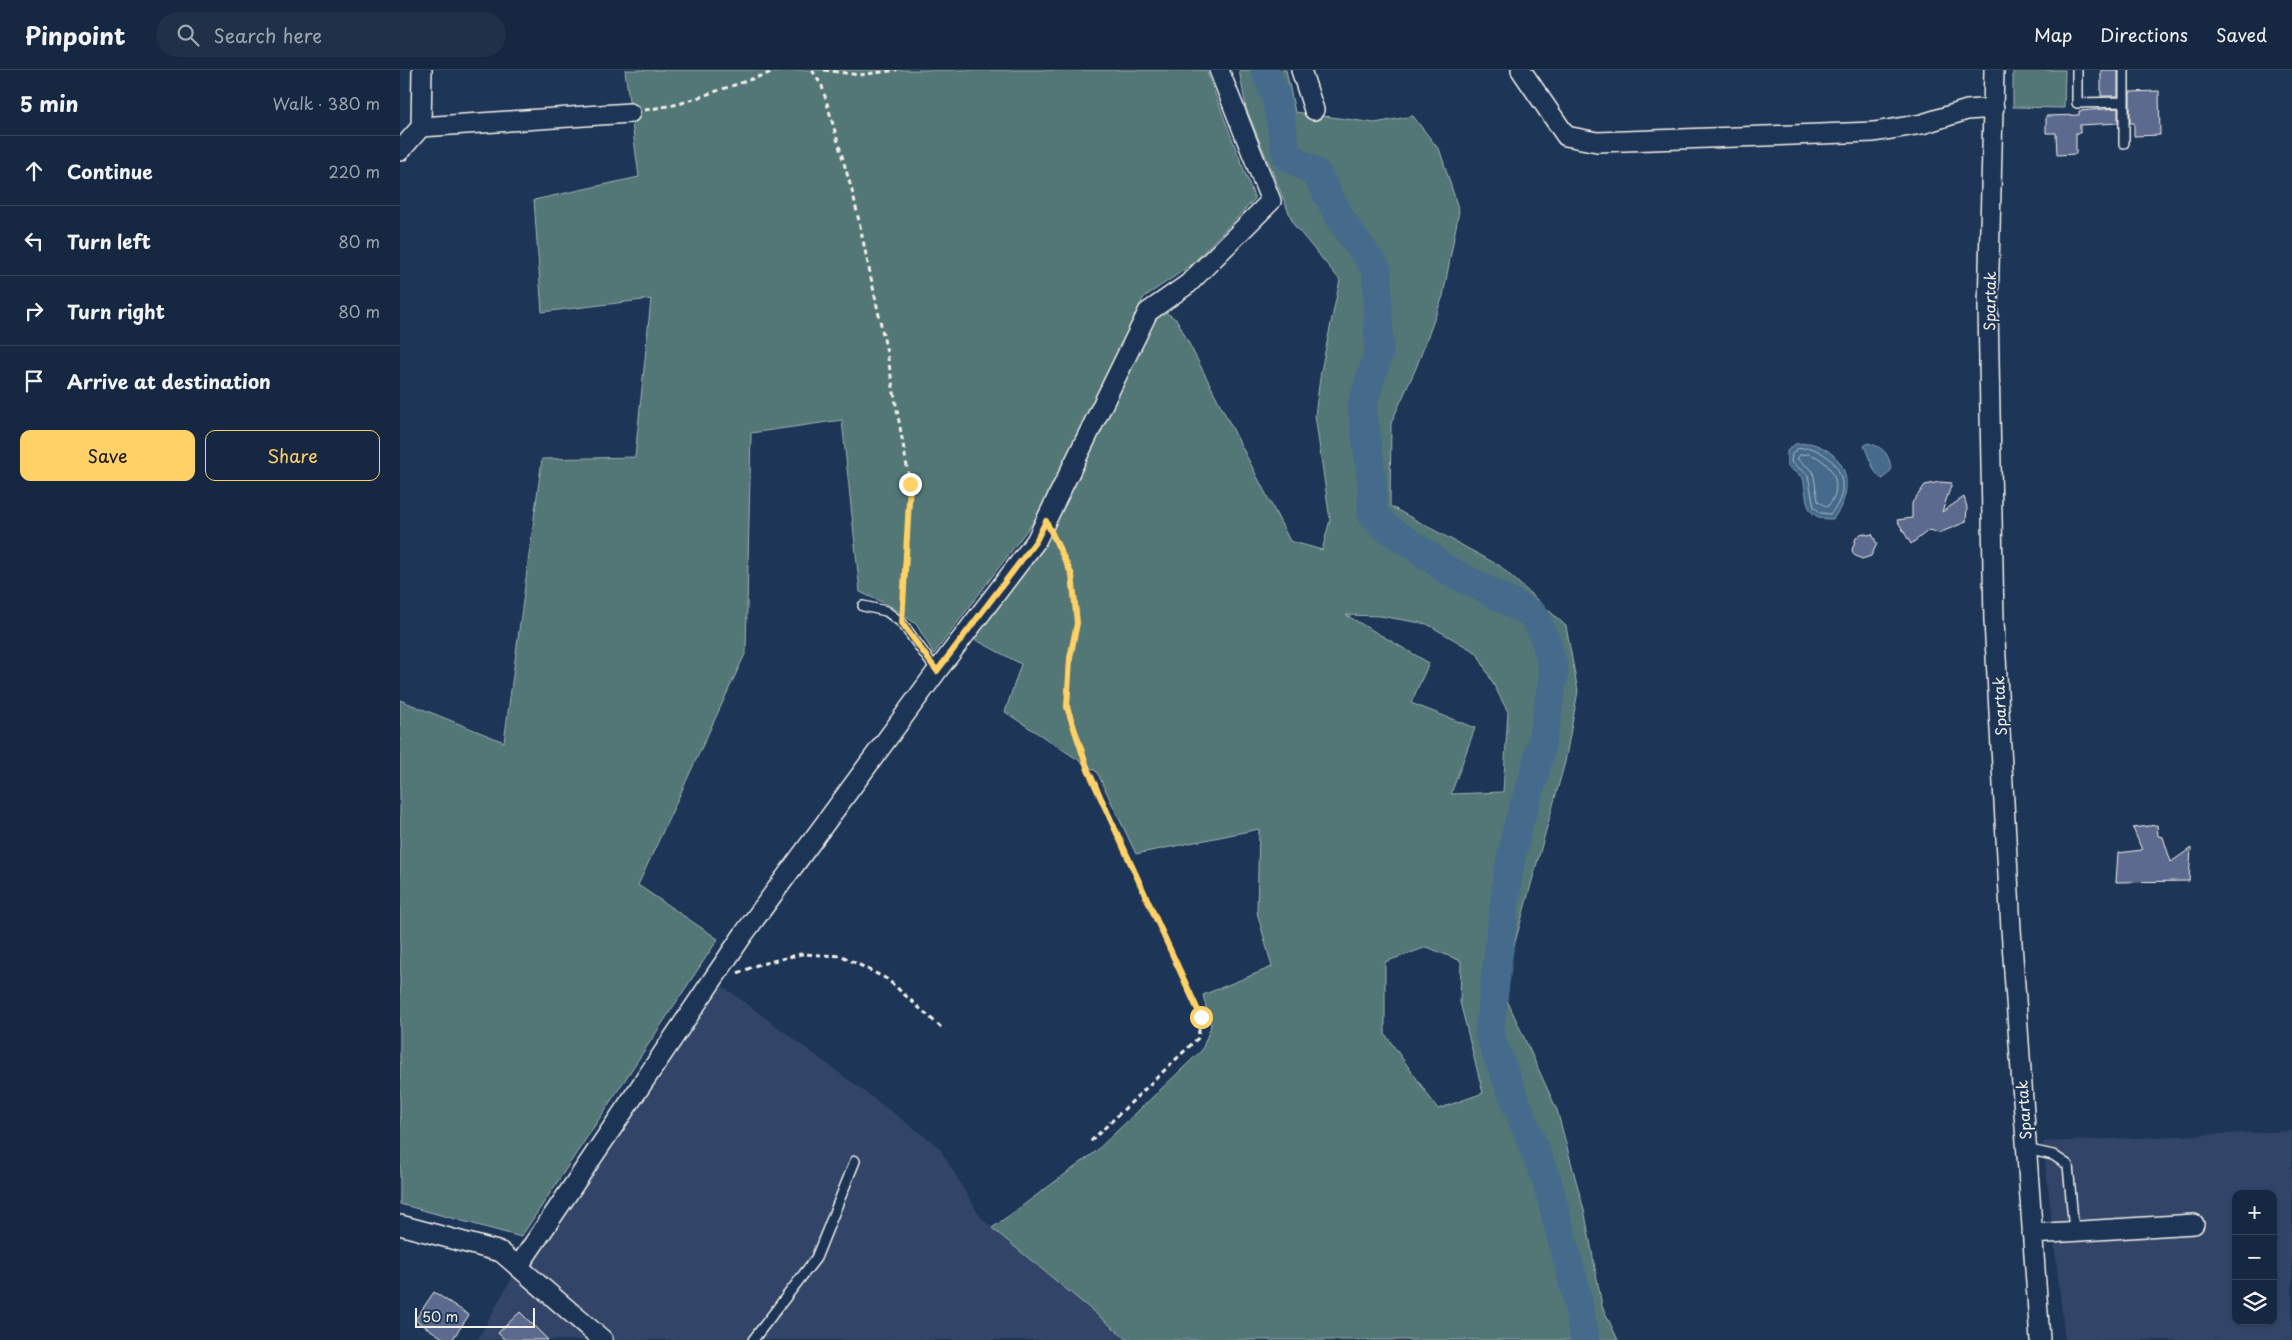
<!DOCTYPE html>
<meta charset="utf-8">
<style>
:root{--surface:#162841;--page:#1f3048;--text:#f1f3f6;--muted:#9ea6b1;--line:#35445a;--accent:#ffd166}
body{margin:0;font-family:"Playpen Sans",sans-serif;background:var(--page);color:var(--text)}
.controls{position:absolute;right:15px;bottom:15px;display:grid;overflow:hidden;border-radius:10px;box-shadow:0 1px 4px #0004}
.controls button{width:45px;height:45px;display:grid;place-items:center;padding:0;border:0;border-bottom:1px solid var(--line);background:var(--surface);color:var(--text);font:25px sans-serif}
.scale{position:absolute;left:15px;bottom:12px;width:120px;box-sizing:border-box;padding-left:5px;border:2px solid #f4f1e8;border-top:0;font-size:14px;line-height:18px;white-space:nowrap;color:#f4f1e8;-webkit-text-stroke:4px #1d3557;paint-order:stroke}
.stop{position:absolute;width:15px;height:15px;margin:-11px;border:4px solid #ffd166;border-radius:50%;background:#fff}
.stop.end{background:#ffd166;border-color:#fff;box-shadow:0 1px 5px #0008}
.list{margin:0;padding:0;list-style:none}
h2{display:flex;justify-content:space-between;align-items:center;height:65px;margin:0;padding:0 20px;font-size:21px}
h2 small{font-size:16px;font-weight:400;color:var(--muted)}
.list li{display:grid;grid-template-columns:32px 1fr auto;gap:15px;align-items:center;box-sizing:border-box;height:70px;padding:0 20px;border-top:1px solid var(--line)}
.list b{display:block;font-size:19px;white-space:nowrap}
.list em{font-size:16px;font-style:normal;color:var(--muted)}
.actions{display:flex;gap:10px;padding:15px 20px}
.actions a{flex:1;padding:11px 0;border:1px solid var(--accent);border-radius:10px;text-align:center;font-size:18px;color:var(--accent)}
.actions .main{background:var(--accent);color:#111}
.icon{flex:none;width:28px;height:28px;fill:none;stroke:currentColor;stroke-width:2;stroke-linecap:round;stroke-linejoin:round}
.map{position:relative;flex:none;width:1892px;height:1270px;overflow:hidden}
header{display:flex;align-items:center;gap:30px;box-sizing:border-box;height:70px;padding:0 25px;background:var(--surface);border-bottom:1px solid var(--line)}
header strong{font-size:24px}
nav{display:flex;gap:28px;margin-inline-start:auto;font-size:18px}
.search{width:350px;height:45px;background:var(--page);display:flex;align-items:center;gap:12px;box-sizing:border-box;padding:0 18px;border-radius:28px;color:var(--muted);font-size:19px}
main{display:flex}
aside{flex:1;background:var(--surface)}
.map>svg:first-child{display:block}
.built{fill:#304568;fill-rule:evenodd}
.green{fill:#527677;stroke:#a3b4b0;fill-rule:evenodd}
.water{fill:#446a8c;stroke:#8aa0b1}
.lines{fill:none;stroke-linecap:round;stroke-linejoin:round}
.shore{stroke:#aebbc3;stroke-width:1}
.river{stroke:#446a8c;stroke-width:29}
.building{fill:#5b6b90;stroke:#f4f1e8}
.lane-casing{stroke:#f4f1e8;stroke-width:12}
.street-casing{stroke:#f4f1e8;stroke-width:22}
.path{stroke:#f4f1e8;stroke-width:3;stroke-dasharray:5 4;stroke-linecap:butt}
.lane{stroke:#1d3557;stroke-width:9}
.street{stroke:#1d3557;stroke-width:19}
.route{stroke:#ffd166;stroke-width:6}
.labels{text-anchor:middle;dominant-baseline:central;stroke-width:4.5;stroke-linejoin:round;paint-order:stroke}
.street-label{font-size:15px;fill:#f4f1e8;stroke:#1d3557}
</style>
<header>
<strong>Pinpoint</strong>
<div class="search"><svg class="icon" aria-label="search" viewBox="0 0 24 24"><circle cx="10" cy="10" r="6"/><path d="M15 15l6 6"/></svg>Search here</div>
<nav><a>Map</a><a>Directions</a><a>Saved</a></nav>
</header>
<main>
<aside>
<h2>5 min<small>Walk · 380 m</small></h2>
<ul class="list">
<li><svg class="icon" aria-label="ahead" viewBox="0 0 24 24"><path d="M12 20V5M6 11l6-6 6 6"/></svg><div><b>Continue</b></div><em>220 m</em></li>
<li><svg class="icon" aria-label="left" viewBox="0 0 24 24"><path d="M17 20v-9H6M10 6l-5 5 5 5"/></svg><div><b>Turn left</b></div><em>80 m</em></li>
<li><svg class="icon" aria-label="right" viewBox="0 0 24 24"><path d="M7 20v-9h11M14 6l5 5-5 5"/></svg><div><b>Turn right</b></div><em>80 m</em></li>
<li><svg class="icon" aria-label="arrive" viewBox="0 0 24 24"><path d="M6 21V4h12l-3 4 3 4H6"/></svg><div><b>Arrive at destination</b></div></li>
</ul>
<div class="actions"><a class="main">Save</a><a>Share</a></div>
</aside>
<div class="map">
<svg width="1892" height="1270" viewBox="0 0 1892 1270">
<rect width="100%" height="100%" fill="#1d3557"/>
<filter id="ink" filterUnits="userSpaceOnUse"><feTurbulence type="fractalNoise" baseFrequency=".02" numOctaves="2"/><feDisplacementMap in="SourceGraphic" scale="10" xChannelSelector="R" yChannelSelector="G"/><feConvolveMatrix kernelMatrix="1 2 1 2 8 2 1 2 1" color-interpolation-filters="sRGB"/></filter>
<g filter="url(#ink)">
<path class="built" d="M 313,909 L 539,1077 L 581,1148 L 728,1270 L 77,1270 L 118,1197 Z
M 1892,1061 L 1892,1270 L 1665,1270 L 1643,1072 ZM 1836,1124 L 1873,1124 L 1873,1251 L 1836,1251 Z"/>
<path class="green" d="M 225,0 L 806,0 L 855,129 L 790,196 L 744,227 L 636,448 L 534,584 L 516,554 L 492,537 L 460,522 L 442,350 L 351,363 L 346,582 L 238,815 L 318,869 L 121,1167 L 0,1134 L 0,630 L 104,672 L 142,389 L 235,387 L 251,229 L 142,242 L 134,130 L 239,107 Z
M 839,0 L 886,0 L 895,42 L 975,53 L 1013,46 L 1040,81 L 1059,141 L 1043,226 L 1016,298 L 991,353 L 990,436 L 1100,496 L 1166,556 L 1178,621 L 1165,692 L 1102,919 L 1157,1040 L 1185,1144 L 1202,1236 L 1218,1270 L 728,1270 L 592,1158 L 694,1083 L 802,980 L 811,956 L 803,925 L 872,897 L 857,842 L 859,759 L 736,784 L 697,702 L 605,642 L 621,594 L 572,568 L 657,450 L 752,252 L 761,239 L 777,250 L 890,471 L 922,480 L 930,450 L 915,345 L 921,301 L 940,210 L 894,155 L 846,38 ZM 946,545 L 980,546 L 1027,554 L 1077,583 L 1108,642 L 1103,722 L 1051,724 L 1075,658 L 1011,633 L 1029,593 ZM 1027,877 L 1061,891 L 1060,932 L 1083,1023 L 1038,1039 L 985,964 L 985,892 Z
M 1613,0 L 1665,0 L 1664,38 L 1613,37 Z"/>
<path class="water" d="M 1410,373 C 1448,383 1457,418 1433,449 C 1403,450 1408,429 1403,408 L 1387,396 L 1387,381 L 1395,374 Z
M 1468,373 C 1483,377 1490,384 1491,400 L 1483,409 C 1474,406 1469,386 1464,376 Z"/>
<g class="lines">
<path class="shore" d="M 1410,378 C 1440,386 1454,420 1430,444 L 1421,443 L 1414,437 L 1408,405 L 1391,392 L 1392,384 L 1397,379 Z
M 1409,384 C 1432,390 1446,418 1427,437 L 1418,431 L 1413,401 L 1397,389 L 1400,385 Z"/>
<path class="river" d="M 865,0 L 876,27 L 887,86 L 916,103 L 945,156 L 977,200 L 979,282 L 962,335 L 972,413 L 972,443 L 987,458 L 1023,482 L 1044,498 L 1134,545 L 1146,571 L 1154,601 L 1146,652 L 1134,706 L 1118,755 L 1108,804 L 1089,964 L 1147,1111 L 1176,1222 L 1185,1270"/>
</g>
<path class="building" d="M 1701,0 L 1718,0 L 1718,26 L 1701,26 Z
M 1759,21 L 1760,65 L 1734,66 L 1734,53 L 1730,53 L 1730,22 Z
M 1718,38 L 1718,53 L 1680,55 L 1680,63 L 1676,63 L 1676,84 L 1657,85 L 1656,63 L 1646,63 L 1646,46 L 1679,45 L 1679,41 Z
M 1540,412 L 1552,413 L 1542,442 L 1564,427 L 1567,437 L 1566,452 L 1539,463 L 1529,460 L 1511,474 L 1497,450 L 1512,448 L 1512,433 L 1525,415 Z
M 1462,463 L 1468,465 L 1472,464 L 1477,474 L 1471,486 L 1462,489 L 1454,485 L 1452,480 L 1456,468 Z
M 1757,755 L 1758,766 L 1763,767 L 1771,792 L 1791,778 L 1789,811 L 1716,812 L 1718,783 L 1742,780 L 1733,758 Z
M 34,1222 L 69,1245 L 52,1270 L 46,1270 L 15,1250 Z
M 120,1242 L 148,1270 L 105,1270 L 98,1263 Z"/>
<g class="lines">
<defs>
<path id="lane" d="M 1677,0 L 1677,33 L 1724,32
M 1724,73 L 1724,0
M 463,536 L 486,541 L 502,553 L 537,601
M 1626,1079 L 1653,1085 L 1668,1095 L 1674,1161
M 353,1270 L 416,1188 L 455,1091"/>
<path id="street" d="M 901,0 L 914,40
M 1121,0 L 1166,66 L 1197,72 L 1474,62 L 1522,54 L 1567,40 L 1594,38
M 1594,0 L 1588,238 L 1594,551 L 1611,859 L 1640,1270
M 21,57 L 230,43
M 0,81 L 21,57 L 22,0
M 0,1155 L 101,1182 L 203,1270
M 1632,1164 L 1794,1154
M 118,1197 L 343,865 L 537,601 L 636,471 L 748,242 L 788,214 L 871,131 L 819,0"/>
</defs>
<use href="#lane" class="lane-casing"/>
<use href="#street" class="street-casing"/>
<path class="path" d="M 412,0 L 422,16 L 454,128 L 487,283 L 510,414 L 503,540
M 424,0 L 459,5 L 497,0
M 245,40 L 279,34 L 378,0
M 655,470 L 672,505 L 677,553 L 670,588 L 667,637 L 689,700 L 801,947 L 798,968 L 690,1072
M 338,903 L 357,895 L 401,884 L 442,886 L 487,909 L 544,960"/>
<use href="#lane" class="lane"/>
<use href="#street" class="street"/>
</g>
</g>
<g class="lines" filter="url(#ink)">
<path class="route" d="M 510,414 L 502,553 L 537,601 L 636,471 L 646,451 L 672,505 L 677,553 L 670,588 L 667,637 L 688,700 L 801,947"/>
</g>
<g class="labels">
<g class="street-label">
<text transform="translate(1589 231) rotate(-89)">Spartak</text>
<text transform="translate(1599 636) rotate(-93)">Spartak</text>
<text transform="translate(1623 1040) rotate(-94)">Spartak</text>
</g>
</g>
</svg>
<div class="controls">
<button>+</button>
<button>−</button>
<button><svg class="icon" aria-label="layers" viewBox="0 0 24 24"><path d="M12 4l9 5-9 5-9-5zM3 14l9 5 9-5"/></svg></button>
</div>
<div class="scale">50 m</div>
<div class="stop" style="left:801px;top:947px"></div>
<div class="stop end" style="left:510px;top:414px"></div>
</div>
</main>
